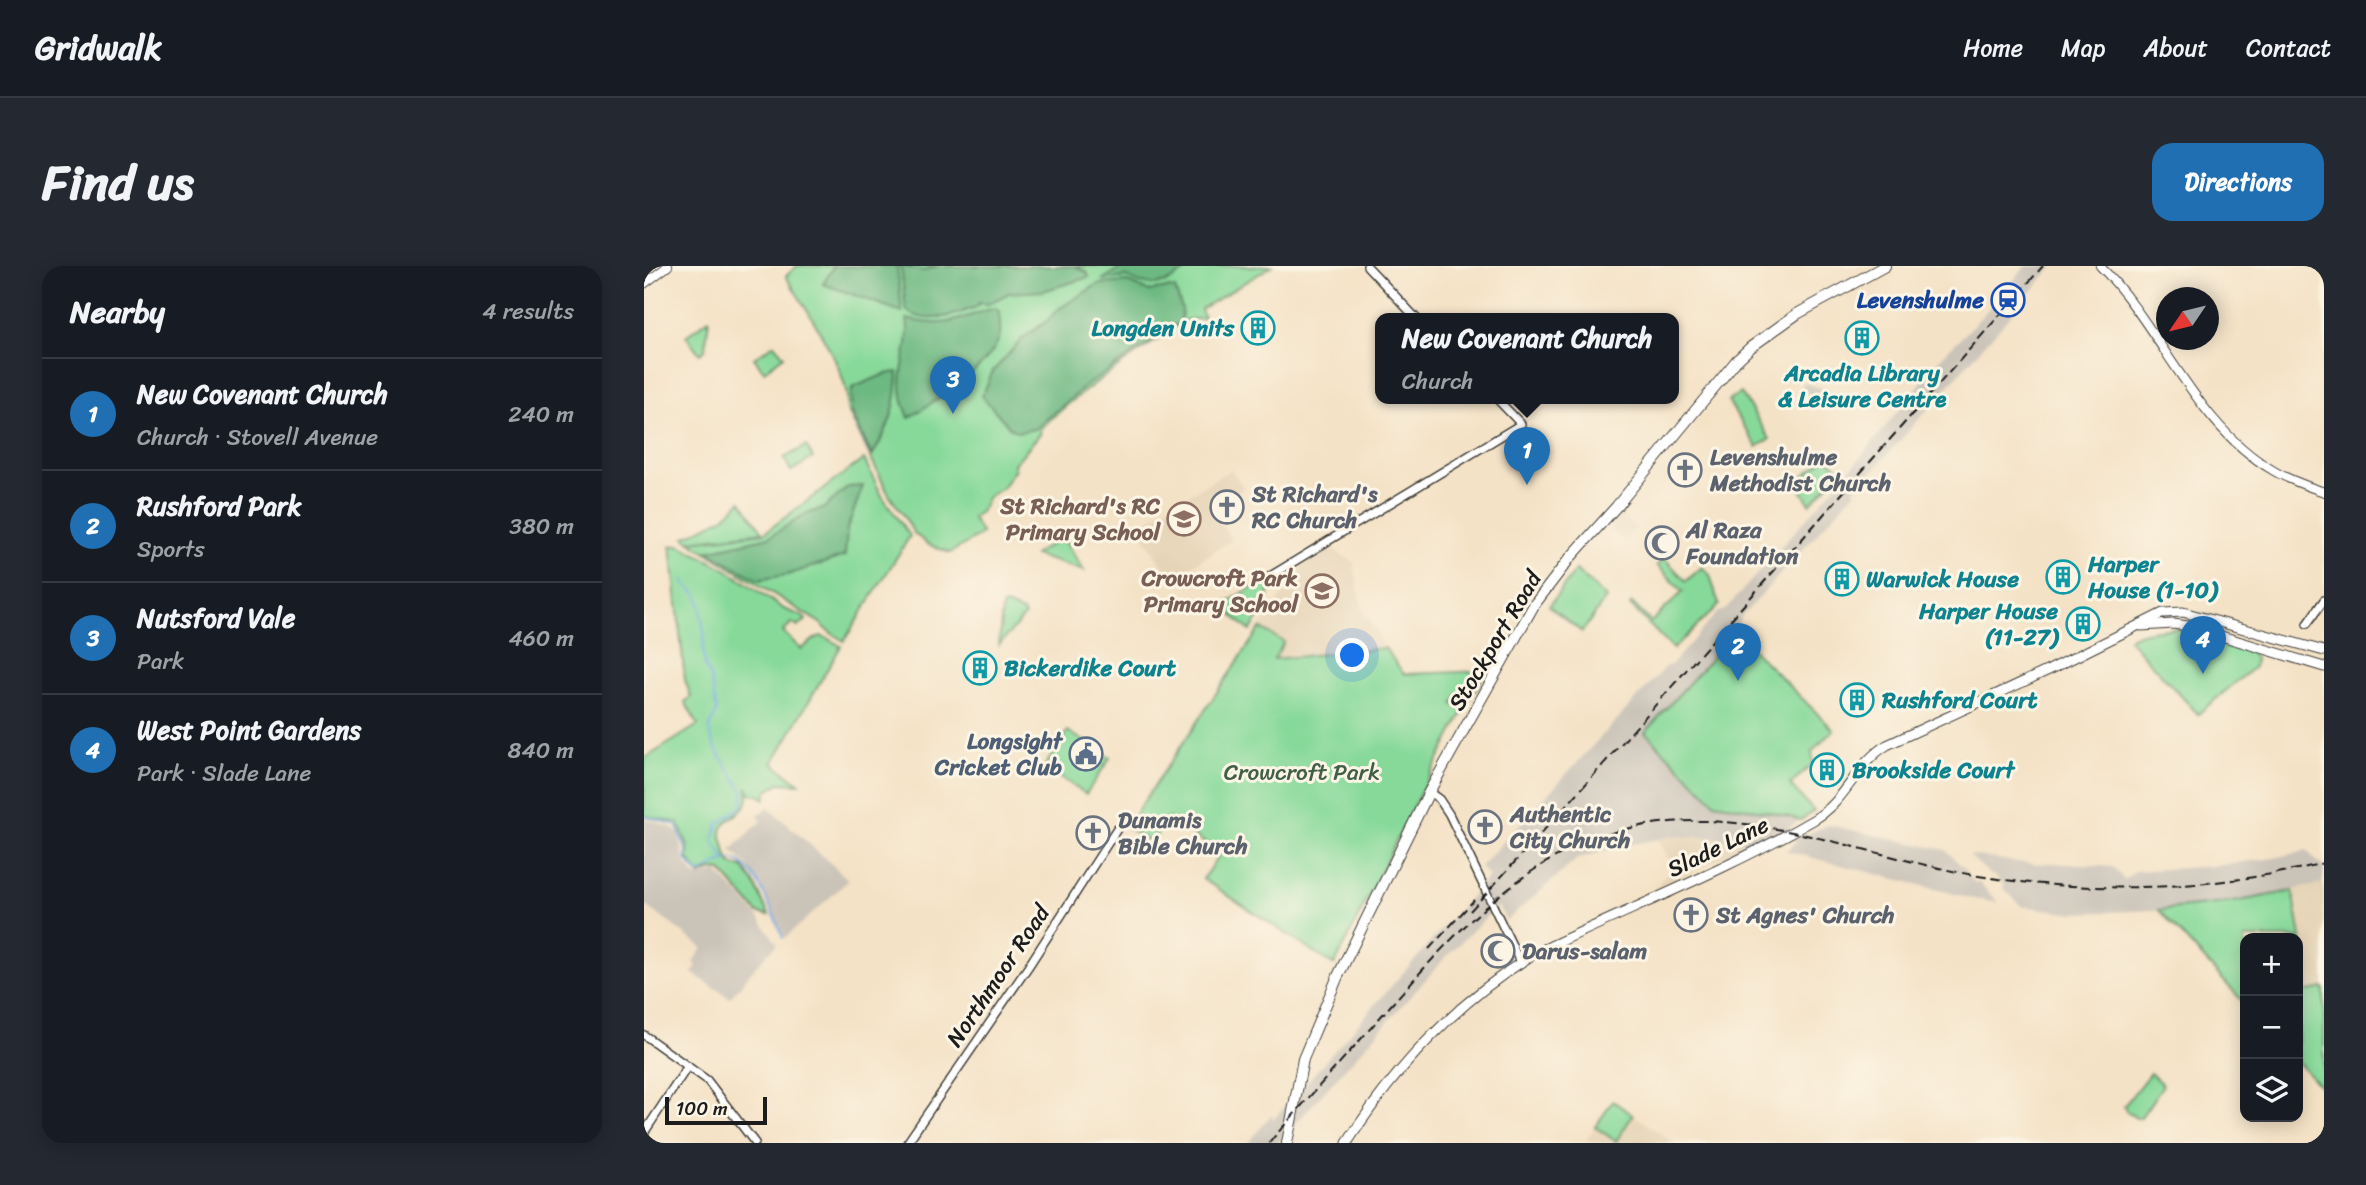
<!DOCTYPE html>
<meta charset="utf-8">
<style>
:root{--surface:#171b24;--page:#242831;--text:#f1f3f6;--muted:#9ea1a6;--line:#363941;--accent:#1f6fb2}
body{margin:0;font-family:Sriracha,sans-serif;background:var(--page);color:var(--text)}
.controls{position:absolute;right:21px;bottom:21px;display:grid;overflow:hidden;border-radius:14px;box-shadow:0 4px 18px #0003}
.controls button{width:63px;height:63px;display:grid;place-items:center;padding:0;border:0;border-bottom:2px solid var(--line);background:var(--surface);color:var(--text);font:35px sans-serif}
.compass{position:absolute;left:1512px;top:21px;width:63px;height:63px;border-radius:50%;background:var(--surface);box-shadow:0 4px 18px #0003;rotate:235deg}
.scale{position:absolute;left:21px;bottom:18px;width:102px;box-sizing:border-box;padding-left:7px;border:4px solid #1c1c1c;border-top:0;font-size:19px;line-height:24px;white-space:nowrap;color:#1c1c1c;-webkit-text-stroke:5px #fcf5e5;paint-order:stroke}
.you{position:absolute;left:709px;top:390px;width:24px;height:24px;margin:-18px;border:5px solid #fff;border-radius:50%;background:#1a73e8;box-shadow:0 0 0 10px #1a73e833}
.badge{display:grid;place-items:center;width:46px;height:46px;border-radius:50%;background:var(--accent);color:#fff;font-size:23px;font-weight:700}
.pin{position:absolute;translate:-50% -58px;filter:drop-shadow(0 2px 4px #0008)}
.pin::after{content:'';position:absolute;top:37px;width:24px;height:21px;background:inherit;clip-path:polygon(0 0,100% 0,50% 100%)}
.popup{position:absolute;left:731px;top:47px;width:304px;height:91px;box-sizing:border-box;display:grid;place-content:center;border-radius:14px;background:var(--surface);filter:drop-shadow(0 2px 5px #0005);font-size:23px;white-space:nowrap;color:var(--muted)}
.popup b{font-size:26px;color:var(--text)}
.popup::after{content:'';position:absolute;left:50%;top:100%;margin-left:-14px;border:14px solid transparent;border-top-color:var(--surface)}
.list{margin:0;padding:0;list-style:none}
h2{display:flex;justify-content:space-between;align-items:center;height:91px;margin:0;padding:0 28px;font-size:30px}
h2 small{font-size:23px;font-weight:400;color:var(--muted)}
.list li{display:grid;grid-template-columns:46px 1fr auto;gap:21px;align-items:center;box-sizing:border-box;height:112px;padding:0 28px;border-top:2px solid var(--line)}
.list b{display:block;font-size:26px;white-space:nowrap}
.list p{margin:0;font-size:23px;white-space:nowrap;color:var(--muted)}
.list em{font-size:23px;font-style:normal;color:var(--muted)}
.icon{flex:none;width:38px;height:38px;fill:none;stroke:currentColor;stroke-width:2;stroke-linecap:round;stroke-linejoin:round}
.map{position:relative;flex:none;width:1680px;height:877px;overflow:hidden;border-radius:21px}
header{display:flex;align-items:center;gap:42px;box-sizing:border-box;height:98px;padding:0 35px;background:var(--surface);border-bottom:2px solid var(--line)}
header strong{font-size:33px}
nav{display:flex;gap:38px;margin-inline-start:auto;font-size:24px}
.intro{display:flex;align-items:center;justify-content:space-between;box-sizing:border-box;height:168px;padding:0 42px}
h1{margin:0;font-size:49px}
.button{padding:18px 32px;border-radius:21px;background:var(--accent);color:#fff;font-size:24px;font-weight:700}
main{display:flex;gap:42px;padding:0 42px}
aside{flex:1;background:var(--surface);border-radius:21px;box-shadow:0 4px 18px #0003}
.map>svg:first-child{display:block}
.built{fill:#e6d4b7}
.industrial{fill:#cac3b8}
.green{fill:#87d99a;stroke:#527a5b;stroke-width:2}
.forest{fill:#6db982;stroke:#446a4f;stroke-width:2}
.lines{fill:none;stroke-linecap:round;stroke-linejoin:round}
.stream{stroke:#78a9e3;stroke-width:2}
.tertiary-casing{stroke:#3c3a36;stroke-width:10}
.secondary-casing{stroke:#3c3a36;stroke-width:10}
.primary-casing{stroke:#3c3a36;stroke-width:11}
.trunk-casing{stroke:#3c3a36;stroke-width:12}
.tertiary{stroke:#fff;stroke-width:7}
.secondary{stroke:#fff;stroke-width:8}
.primary{stroke:#fff;stroke-width:9}
.trunk{stroke:#fff;stroke-width:10}
.rail{stroke:#1c1c1c;stroke-width:2;stroke-dasharray:10 5;stroke-linecap:butt}
.labels{text-anchor:middle;dominant-baseline:central;stroke-width:6;stroke-linejoin:round;paint-order:stroke}
.transit-label{font-size:23px;font-weight:bold;fill:#164399;stroke:#fcf5e5;text-anchor:end}
.culture-label{font-size:23px;font-weight:bold;fill:#0d838f;stroke:#fcf5e5;text-anchor:start}
.worship-label{font-size:23px;font-weight:bold;fill:#5b616d;stroke:#fcf5e5;text-anchor:start}
.education-label{font-size:23px;font-weight:bold;fill:#785e54;stroke:#fcf5e5;text-anchor:end}
.street-label{font-size:23px;fill:#1c1c1c;stroke:#fcf5e5}
.service-label{font-size:23px;font-weight:bold;fill:#4e5e75;stroke:#fcf5e5;text-anchor:end}
.park-label{font-size:23px;fill:#415e48;stroke:#fcf5e5}
</style>
<header>
<strong>Gridwalk</strong>
<nav><a>Home</a><a>Map</a><a>About</a><a>Contact</a></nav>
</header>
<div class="intro"><h1>Find us</h1><a class="button">Directions</a></div>
<main>
<aside>
<h2>Nearby<small>4 results</small></h2>
<ul class="list">
<li><span class="badge">1</span><div><b>New Covenant Church</b><p>Church · Stovell Avenue</p></div><em>240 m</em></li>
<li><span class="badge">2</span><div><b>Rushford Park</b><p>Sports</p></div><em>380 m</em></li>
<li><span class="badge">3</span><div><b>Nutsford Vale</b><p>Park</p></div><em>460 m</em></li>
<li><span class="badge">4</span><div><b>West Point Gardens</b><p>Park · Slade Lane</p></div><em>840 m</em></li>
</ul>
</aside>
<div class="map">
<svg width="1680" height="877" viewBox="0 0 1680 877">
<rect width="100%" height="100%" fill="#fcf5e5"/>
<filter id="ink" filterUnits="userSpaceOnUse"><feTurbulence type="fractalNoise" baseFrequency=".0143" numOctaves="2"/><feDisplacementMap in="SourceGraphic" scale="14" xChannelSelector="R" yChannelSelector="G"/><feConvolveMatrix kernelMatrix="1 2 1 2 8 2 1 2 1" color-interpolation-filters="sRGB"/></filter>
<filter id="wash" filterUnits="userSpaceOnUse"><feTurbulence type="fractalNoise" baseFrequency=".00686" numOctaves="4" result="noise"/><feDisplacementMap in="SourceGraphic" scale="28" xChannelSelector="R" yChannelSelector="G"/><feGaussianBlur stdDeviation="1.57" result="paint"/><feColorMatrix in="noise" values="0 0 0 0 0 0 0 0 0 0 0 0 0 0 0 0 0 1.4 0 .05"/><feComposite in="paint" operator="in"/></filter>
<g filter="url(#wash)">
<rect width="100%" height="100%" fill="#f4e2c6"/>
<path class="built" d="M 587,203 L 600,222 L 568,243 L 588,274 L 527,313 L 493,261 Z
M 976,248 L 992,262 L 980,275 L 967,264 L 969,257 Z
M 686,282 L 712,298 L 710,300 L 720,351 L 725,351 L 741,382 L 629,394 L 639,376 L 616,362 L 657,300 Z
M 1030,570 L 1068,571 L 1108,578 L 1009,623 L 1029,601 L 1014,573 Z
M 1680,618 L 1680,825 L 1654,796 L 1654,672 L 1601,672 L 1601,738 L 1515,644 L 1590,636 Z
M 969,835 L 1030,877 L 946,877 L 942,874 Z"/>
<path class="industrial" d="M 1382,0 L 1410,0 L 1222,213 L 1220,212 L 1210,223 L 1211,226 L 1097,351 L 1090,365 L 1130,547 L 1157,554 L 1143,563 L 1164,568 L 1184,559 L 1301,584 L 1323,605 L 1321,605 L 1330,616 L 1336,617 L 1355,637 L 1326,632 L 1142,585 L 1153,575 L 1121,567 L 1108,578 L 1068,571 L 1030,570 L 983,579 L 933,593 L 862,655 L 855,640 L 844,649 L 801,692 L 634,877 L 604,877 L 628,848 L 629,854 L 845,610 L 836,601 L 1022,401 L 1028,398 L 1074,346 L 1081,344 L 1210,199 L 1302,86 L 1329,60 Z
M 1160,117 L 1181,123 L 1190,129 L 1171,140 L 1158,119 Z
M 124,541 L 205,614 L 141,672 L 119,623 L 103,599 L 87,584 L 118,555 L 114,549 Z
M 0,552 L 26,561 L 35,568 L 41,597 L 52,611 L 73,606 L 114,650 L 133,678 L 111,701 L 86,732 L 48,707 L 53,700 L 49,696 L 59,682 L 0,638 Z
M 1663,585 L 1680,602 L 1678,618 L 1590,636 L 1515,644 L 1430,647 L 1378,640 L 1358,621 L 1361,620 L 1351,610 L 1345,608 L 1325,589 L 1387,598 L 1408,597 L 1469,601 L 1480,614 L 1491,605 L 1572,600 L 1629,592 Z"/>
<path class="green" d="M 153,0 L 628,0 L 557,43 L 560,52 L 542,54 C 492,89 440,121 395,164 L 397,167 L 370,198 L 371,203 L 358,222 L 344,231 L 337,245 L 328,252 L 338,268 L 306,287 L 283,278 L 270,267 L 258,247 L 245,229 L 203,143 C 209,110 159,39 142,10 Z
M 65,53 L 61,84 L 56,88 L 42,70 Z
M 130,78 L 140,90 L 120,105 L 110,92 Z
M 1097,127 L 1126,173 L 1113,181 L 1084,135 Z
M 162,180 L 169,192 L 147,205 L 140,192 Z
M 1183,191 L 1197,205 L 1166,238 L 1152,216 Z
M 220,193 L 238,230 L 266,270 L 200,375 L 187,367 L 176,357 L 46,276 L 120,267 Z
M 97,235 L 119,266 L 45,275 L 41,271 L 79,252 Z
M 418,271 L 440,305 L 390,289 Z
M 35,279 L 82,303 L 140,343 L 158,350 L 162,354 L 154,361 L 148,357 L 139,366 L 157,383 C 180,368 170,365 197,380 L 129,497 L 156,518 L 135,517 L 123,525 L 121,533 L 114,529 L 108,529 L 103,521 C 111,550 78,548 77,567 C 77,570 80,576 80,578 C 82,587 82,592 88,599 L 99,601 L 110,617 L 125,649 L 114,647 L 77,605 L 68,604 L 56,609 L 43,592 C 48,581 37,568 34,557 C 22,554 12,554 0,549 L 0,493 L 54,459 L 41,436 L 47,431 L 41,414 L 27,280 Z
M 1020,292 L 1042,315 L 1058,301 L 1066,309 L 1075,339 L 1029,383 L 986,339 L 988,337 L 1007,356 L 1039,326 L 1013,299 Z
M 932,304 L 962,332 L 938,366 L 905,340 Z
M 623,312 C 630,335 618,346 606,365 L 578,340 Z
M 362,339 L 379,346 L 381,350 L 355,379 L 358,341 Z
M 616,362 L 640,376 L 630,393 L 741,382 L 760,408 L 842,405 L 825,435 L 814,429 L 809,438 L 820,445 L 769,541 L 691,698 L 688,698 L 559,613 L 576,587 L 524,552 L 507,577 L 484,562 L 484,559 Z
M 1533,362 L 1607,386 L 1611,392 L 1610,401 L 1554,448 L 1484,373 C 1499,364 1517,364 1533,362 Z
M 1091,366 L 1190,464 L 1168,486 L 1169,497 L 1146,519 L 1170,545 L 1157,554 L 1130,547 L 1071,537 L 1001,466 Z
M 424,465 L 466,492 L 442,528 L 400,501 Z
M 1649,625 L 1659,683 L 1656,684 L 1662,720 L 1658,721 L 1659,726 L 1680,722 L 1680,825 L 1654,796 L 1654,672 L 1601,672 L 1601,738 L 1515,644 L 1590,636 Z
M 1506,807 L 1519,819 L 1497,851 L 1492,852 L 1482,845 L 1480,840 Z
M 969,835 L 989,849 L 972,875 L 951,861 Z"/>
<path class="forest" d="M 190,0 L 253,0 L 258,46 L 179,18 Z
M 257,0 L 280,5 L 293,0 L 431,0 L 443,6 L 445,11 L 399,25 L 365,27 L 344,38 L 335,37 L 332,41 C 312,49 281,60 262,44 Z
M 480,0 L 549,0 L 525,15 L 512,19 L 496,17 L 483,11 L 458,14 Z
M 484,16 L 504,25 L 524,22 L 531,23 L 538,43 L 537,56 L 444,118 L 391,163 L 374,166 L 366,162 L 338,130 L 349,105 L 378,73 L 404,54 L 413,44 L 454,18 Z
M 350,42 L 355,45 C 355,53 358,65 355,72 C 345,103 291,134 265,152 C 263,145 259,138 258,131 C 253,104 268,79 263,53 C 305,63 312,53 350,42 Z
M 254,106 C 253,140 246,161 228,190 L 207,145 L 208,122 L 241,108 Z
M 219,220 L 203,263 L 201,290 L 143,309 L 114,314 L 64,285 L 125,271 L 162,248 L 180,242 L 204,221 Z"/>
<g class="lines">
<path class="stream" d="M 40,313 L 41,318 L 53,328 L 56,336 L 60,368 L 59,382 L 61,401 L 66,410 L 73,445 L 65,463 L 71,482 L 100,526 L 97,541 L 74,558 L 69,575 L 82,595
M 0,550 L 32,559 L 43,585 L 42,594 L 55,608 C 65,604 78,592 90,594 C 112,598 132,654 139,672"/>
</g>
</g>
<g filter="url(#ink)">
<g class="lines">
<defs>
<path id="tertiary" d="M 723,0 L 773,53
M 623,312 L 877,158 L 853,133
M 1663,358 L 1680,334
M 785,526 L 795,533 L 805,548 L 876,696
M 0,769 L 63,814 L 111,877
M 0,867 L 44,800
M 263,877 L 384,701 L 473,563"/>
<path id="secondary" d="M 1456,0 C 1519,63 1550,159 1630,205 C 1645,214 1663,220 1680,226
M 0,18 L 24,0"/>
<path id="primary" d="M 1497,360 L 1529,358 L 1544,360 L 1680,401
M 703,877 C 751,802 814,735 890,688 C 983,643 1080,606 1169,554 C 1203,535 1212,497 1243,479 L 1407,403 L 1519,347 L 1539,346 L 1680,385"/>
<path id="trunk" d="M 643,877 L 659,793 L 694,710 L 785,526 L 890,339 L 926,292 L 972,241 L 1092,95 L 1107,81 L 1153,48 L 1241,0"/>
</defs>
<use href="#tertiary" class="tertiary-casing"/>
<use href="#secondary" class="secondary-casing"/>
<use href="#primary" class="primary-casing"/>
<use href="#trunk" class="trunk-casing"/>
<use href="#tertiary" class="tertiary"/>
<use href="#secondary" class="secondary"/>
<use href="#primary" class="primary"/>
<use href="#trunk" class="trunk"/>
<path class="rail" d="M 826,645 L 933,528 L 1399,0
M 785,683 L 830,634
M 625,877 C 663,833 702,790 740,747 C 788,693 839,634 901,597 C 1055,504 1197,591 1354,613 C 1464,628 1572,623 1680,597"/>
</g>
</g>
<defs>
<symbol id="station-ring" viewBox="-11 -11 22 22"><circle r="9.5" fill="#fcf5e5" stroke="#1a4fb4" stroke-width="1.5"/><path d="M-3-6H3Q5-6 5-4V2Q5 4 3 4L4.5 6H3L1.5 4h-3L-3 6H-4.5L-3 4Q-5 4-5 2V-4Q-5-6-3-6ZM-3.5-4v3h7v-3ZM-3.5 1v1.5H-2V1ZM2 1v1.5H3.5V1Z" fill="#1a4fb4"/></symbol>
<symbol id="building-ring" viewBox="-11 -11 22 22"><circle r="9.5" fill="#fcf5e5" stroke="#0f9aa8" stroke-width="1.5"/><path d="M-4-6H4V6H1V3H-1V6H-4ZM-2.5-4.3h1.7v1.8h-1.7ZM.8-4.3h1.7v1.8H.8ZM-2.5-1h1.7V.8h-1.7ZM.8-1h1.7V.8H.8Z" fill="#0f9aa8"/></symbol>
<symbol id="church-ring" viewBox="-11 -11 22 22"><circle r="9.5" fill="#fcf5e5" stroke="#6b7280" stroke-width="1.5"/><path d="M-1.2-6h2.4v3.5h3.3v2.4h-3.3V6h-2.4V-.1h-3.3v-2.4h3.3Z" fill="#6b7280"/></symbol>
<symbol id="school-ring" viewBox="-11 -11 22 22"><circle r="9.5" fill="#fcf5e5" stroke="#8d6e63" stroke-width="1.5"/><path d="M0-5L7-2L0 1L-7-2ZM-4 1L0 2.5L4 1V4Q0 6-4 4Z" fill="#8d6e63"/></symbol>
<symbol id="mosque-ring" viewBox="-11 -11 22 22"><circle r="9.5" fill="#fcf5e5" stroke="#6b7280" stroke-width="1.5"/><path d="M3.5-4.9A6 6 0 1 0 3.5 4.9A5 5 0 1 1 3.5-4.9Z" fill="#6b7280"/></symbol>
<symbol id="civic-ring" viewBox="-11 -11 22 22"><circle r="9.5" fill="#fcf5e5" stroke="#5c6f8a" stroke-width="1.5"/><path d="M-.6-6.5H3V-4.5H.6V-3L4-1V1h2V6H-6V1h2V-1L-.6-3ZM-1.2 2.5V6h2.4V2.5Z" fill="#5c6f8a"/></symbol>
</defs>
<g fill-rule="evenodd">
<use href="#station-ring" x="1345" y="15" width="38" height="38"/>
<use href="#building-ring" x="595" y="43" width="38" height="38"/>
<use href="#building-ring" x="1199" y="53" width="38" height="38"/>
<use href="#church-ring" x="1022" y="185" width="38" height="38"/>
<use href="#church-ring" x="564" y="222" width="38" height="38"/>
<use href="#school-ring" x="521" y="234" width="38" height="38"/>
<use href="#mosque-ring" x="999" y="258" width="38" height="38"/>
<use href="#building-ring" x="1400" y="292" width="38" height="38"/>
<use href="#building-ring" x="1179" y="294" width="38" height="38"/>
<use href="#school-ring" x="659" y="306" width="38" height="38"/>
<use href="#building-ring" x="1420" y="339" width="38" height="38"/>
<use href="#building-ring" x="317" y="383" width="38" height="38"/>
<use href="#building-ring" x="1194" y="415" width="38" height="38"/>
<use href="#civic-ring" x="423" y="469" width="38" height="38"/>
<use href="#building-ring" x="1164" y="485" width="38" height="38"/>
<use href="#church-ring" x="822" y="542" width="38" height="38"/>
<use href="#church-ring" x="430" y="548" width="38" height="38"/>
<use href="#church-ring" x="1028" y="630" width="38" height="38"/>
<use href="#mosque-ring" x="835" y="666" width="38" height="38"/>
</g>
<g class="labels">
<g class="transit-label">
<text x="1340" y="34">Levenshulme</text>
</g>
<g class="culture-label">
<text x="590" y="62" text-anchor="end">Longden Units</text>
<text x="1218" y="107" text-anchor="middle">Arcadia Library<tspan x="1218" dy="26">&amp; Leisure Centre</tspan></text>
<text x="1444" y="298">Harper<tspan x="1444" dy="26">House (1-10)</tspan></text>
<text x="1222" y="313">Warwick House</text>
<text x="1414" y="345" text-anchor="end">Harper House<tspan x="1414" dy="26">(11-27)</tspan></text>
<text x="360" y="402">Bickerdike Court</text>
<text x="1238" y="434">Rushford Court</text>
<text x="1208" y="504">Brookside Court</text>
</g>
<g class="worship-label">
<text x="1066" y="191">Levenshulme<tspan x="1066" dy="26">Methodist Church</tspan></text>
<text x="608" y="228">St Richard's<tspan x="608" dy="26">RC Church</tspan></text>
<text x="1042" y="264">Al Raza<tspan x="1042" dy="26">Foundation</tspan></text>
<text x="866" y="548">Authentic<tspan x="866" dy="26">City Church</tspan></text>
<text x="474" y="554">Dunamis<tspan x="474" dy="26">Bible Church</tspan></text>
<text x="1072" y="649">St Agnes' Church</text>
<text x="878" y="685">Darus-salam</text>
</g>
<g class="education-label">
<text x="516" y="240">St Richard's RC<tspan x="516" dy="26">Primary School</tspan></text>
<text x="654" y="312">Crowcroft Park<tspan x="654" dy="26">Primary School</tspan></text>
</g>
<g class="street-label">
<text transform="translate(851 375) rotate(-59)">Stockport Road</text>
<text transform="translate(1074 581) rotate(-26)">Slade Lane</text>
<text transform="translate(354 710) rotate(-56)">Northmoor Road</text>
</g>
<g class="service-label">
<text x="418" y="475">Longsight<tspan x="418" dy="26">Cricket Club</tspan></text>
</g>
<g class="park-label">
<text x="658" y="506">Crowcroft Park</text>
</g>
</g>
</svg>
<div class="controls">
<button>+</button>
<button>−</button>
<button><svg class="icon" aria-label="layers" viewBox="0 0 24 24"><path d="M12 4l9 5-9 5-9-5zM3 14l9 5 9-5"/></svg></button>
</div>
<svg class="compass" viewBox="-18 -18 36 36"><path d="M0-13l5 13h-10z" fill="#e53935"/><path d="M0 13l5-13h-10z" fill="#9ea1a6"/></svg>
<div class="scale">100 m</div>
<div class="you"></div>
<div class="pin badge" style="left:883px;top:219px">1</div>
<div class="popup"><b>New Covenant Church</b>Church</div>
<div class="pin badge" style="left:1094px;top:415px">2</div>
<div class="pin badge" style="left:309px;top:148px">3</div>
<div class="pin badge" style="left:1559px;top:408px">4</div>
</div>
</main>
